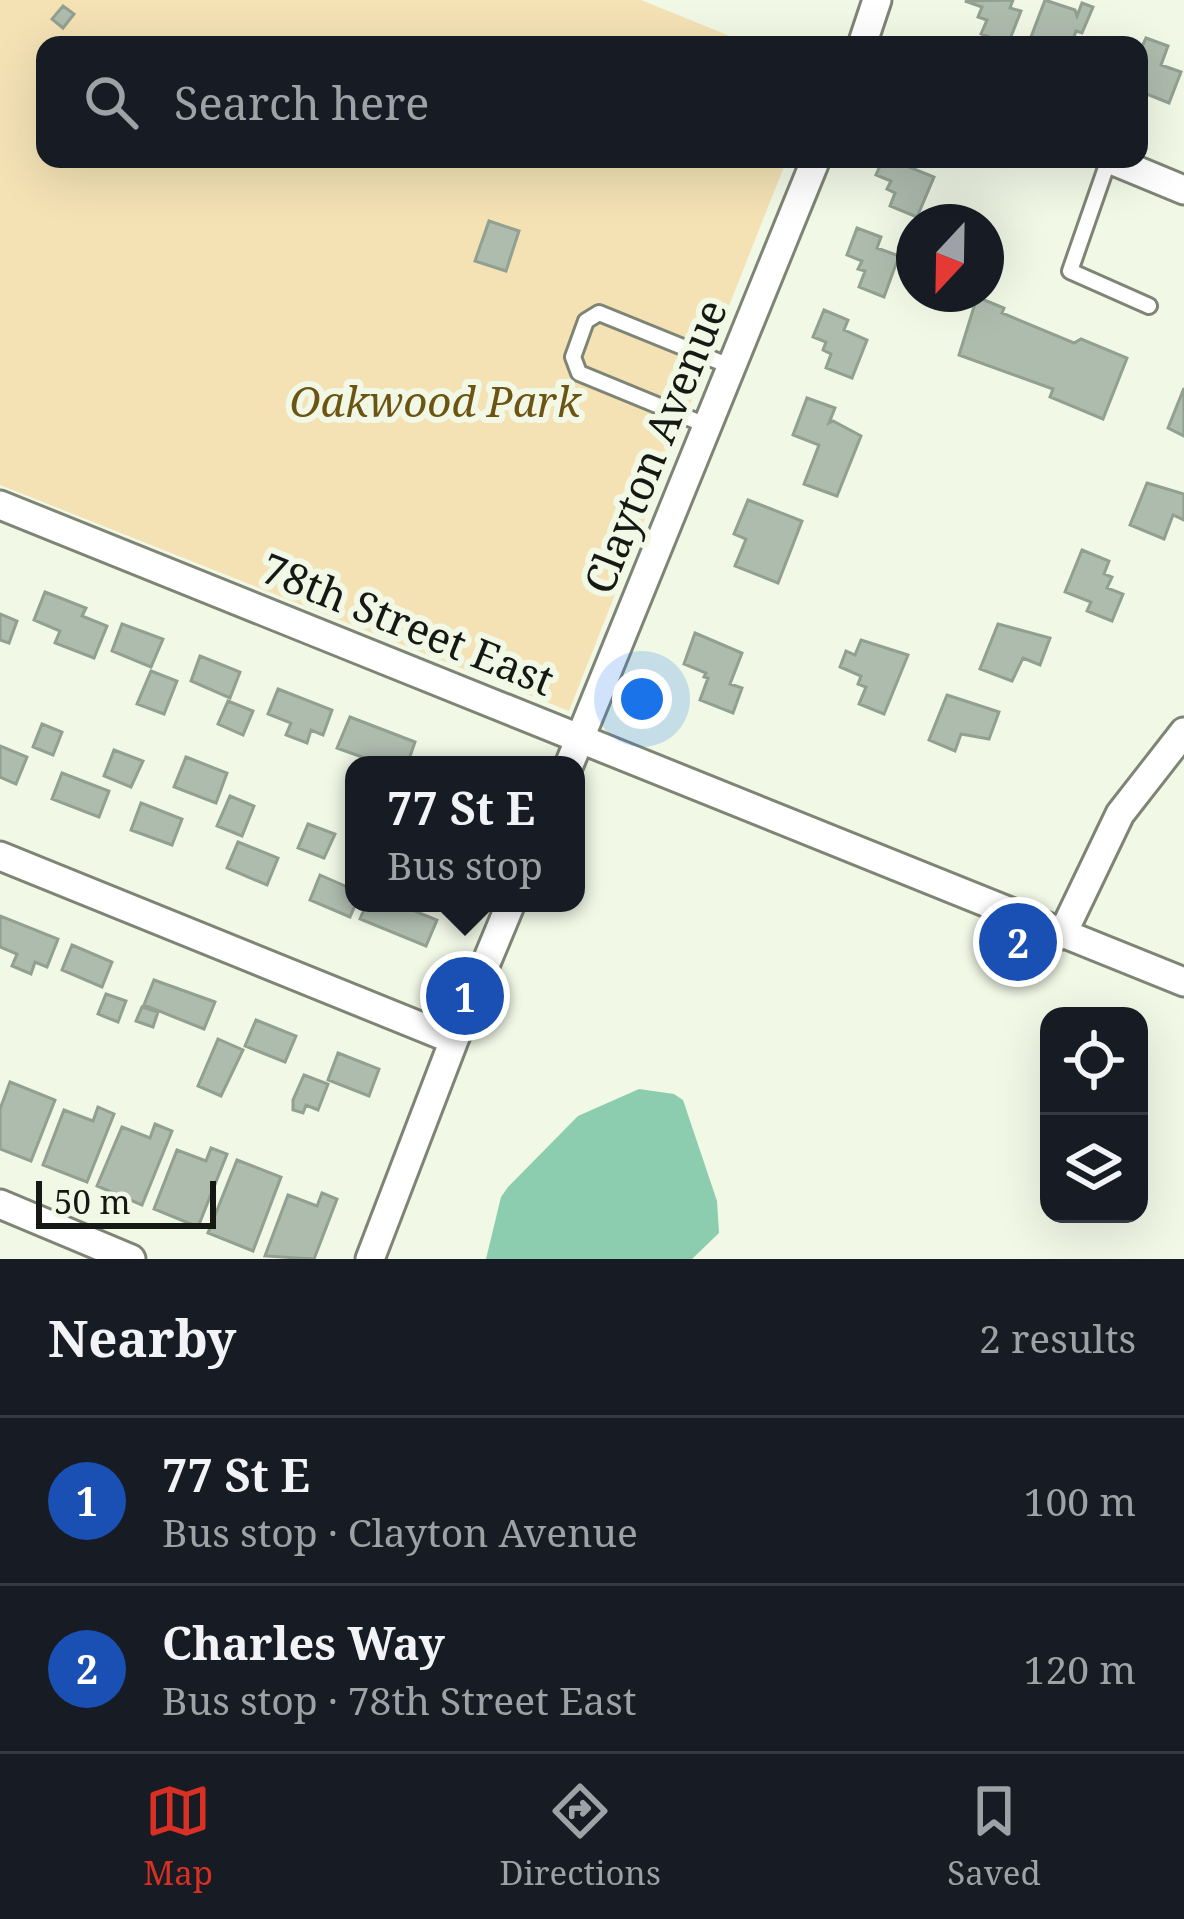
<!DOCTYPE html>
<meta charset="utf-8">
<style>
:root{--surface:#171b24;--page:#242831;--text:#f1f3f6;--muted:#9ea1a6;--line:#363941;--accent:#d93025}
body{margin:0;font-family:"Noto Serif",serif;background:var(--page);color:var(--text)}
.controls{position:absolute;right:36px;bottom:36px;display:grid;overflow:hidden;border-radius:24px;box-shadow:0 12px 48px #0002}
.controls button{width:108px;height:108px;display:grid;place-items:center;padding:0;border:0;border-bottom:3px solid var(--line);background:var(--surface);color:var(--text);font:60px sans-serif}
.compass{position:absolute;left:896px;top:204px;width:108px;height:108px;border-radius:50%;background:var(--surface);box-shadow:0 12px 48px #0002;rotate:202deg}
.scale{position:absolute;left:36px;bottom:30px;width:180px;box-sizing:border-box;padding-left:12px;border:6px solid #161913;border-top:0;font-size:33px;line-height:42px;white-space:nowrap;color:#161913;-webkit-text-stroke:9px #f1f8e6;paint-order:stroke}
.you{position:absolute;left:642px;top:699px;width:42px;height:42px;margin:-30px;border:9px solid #fff;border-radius:50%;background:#1a73e8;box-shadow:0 0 0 18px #1a73e833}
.badge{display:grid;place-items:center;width:78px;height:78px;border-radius:50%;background:var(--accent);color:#fff;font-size:39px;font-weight:700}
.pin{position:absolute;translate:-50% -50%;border:6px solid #fff;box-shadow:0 3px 12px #0006}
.popup{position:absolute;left:345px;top:756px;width:240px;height:156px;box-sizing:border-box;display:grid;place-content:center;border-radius:24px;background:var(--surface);filter:drop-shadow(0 3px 9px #0005);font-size:39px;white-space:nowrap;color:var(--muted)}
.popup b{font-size:45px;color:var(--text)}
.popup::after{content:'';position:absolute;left:50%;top:100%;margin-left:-24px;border:24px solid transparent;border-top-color:var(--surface)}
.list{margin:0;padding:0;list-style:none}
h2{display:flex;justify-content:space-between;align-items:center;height:156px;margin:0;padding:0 48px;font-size:51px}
h2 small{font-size:39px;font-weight:400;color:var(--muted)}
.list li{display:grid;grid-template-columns:78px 1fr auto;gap:36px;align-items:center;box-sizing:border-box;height:168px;padding:0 48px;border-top:3px solid var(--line)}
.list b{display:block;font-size:45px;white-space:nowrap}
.list p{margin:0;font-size:39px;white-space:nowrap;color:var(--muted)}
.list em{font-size:39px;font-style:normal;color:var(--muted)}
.icon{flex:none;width:66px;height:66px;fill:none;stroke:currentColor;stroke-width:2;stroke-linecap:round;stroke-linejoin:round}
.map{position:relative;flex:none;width:1184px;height:1259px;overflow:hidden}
.search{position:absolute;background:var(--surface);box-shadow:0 12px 48px #0002;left:36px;right:36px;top:36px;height:132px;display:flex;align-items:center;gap:30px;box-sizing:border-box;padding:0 42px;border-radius:24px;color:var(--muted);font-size:45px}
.sheet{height:492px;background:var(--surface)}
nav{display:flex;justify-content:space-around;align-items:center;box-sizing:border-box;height:168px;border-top:3px solid var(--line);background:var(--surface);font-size:33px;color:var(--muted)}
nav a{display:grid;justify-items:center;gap:6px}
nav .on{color:var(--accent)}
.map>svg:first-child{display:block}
.green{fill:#f4e2b5}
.water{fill:#8dcdaf}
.building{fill:#aebcae;stroke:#92a092;stroke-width:3}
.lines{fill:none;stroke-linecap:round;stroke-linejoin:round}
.service-casing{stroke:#7e8575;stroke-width:20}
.minor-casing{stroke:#7e8575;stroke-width:33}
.service{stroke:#fff;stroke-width:14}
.minor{stroke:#fff;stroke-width:27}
.labels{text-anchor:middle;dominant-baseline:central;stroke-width:12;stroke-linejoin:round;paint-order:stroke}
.park-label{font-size:42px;font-style:italic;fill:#6c5412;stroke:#f1f8e6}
.street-label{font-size:42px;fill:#161913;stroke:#f1f8e6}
</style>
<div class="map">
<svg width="1184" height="1259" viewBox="0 0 1184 1259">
<rect width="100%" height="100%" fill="#f1f8e6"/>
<path class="green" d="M 0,0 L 641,0 L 752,45 L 45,45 L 45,159 L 787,159 L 569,711 L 0,485 Z"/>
<path class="water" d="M 639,1089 L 674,1094 L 683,1100 L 717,1201 L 719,1233 L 692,1259 L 486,1259 L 501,1197 L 508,1187 L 578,1116 Z"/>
<path class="building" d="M 1013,0 L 1010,8 L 1021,11 L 1008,44 L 981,34 L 987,20 L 978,17 L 982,7 L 965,1 Z
M 1045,0 L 1075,10 L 1077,16 L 1082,3 L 1093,7 L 1082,33 L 1076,31 L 1073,40 L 1087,45 L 1052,45 L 1031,37 Z
M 63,6 L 74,14 L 63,28 L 52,19 Z
M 1146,38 L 1168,46 L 1161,65 L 1181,72 L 1169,103 L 1139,91 L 1139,53 Z
M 883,159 L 913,159 L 909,167 L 934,177 L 917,217 L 890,206 L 895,193 L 887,189 L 891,181 L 876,175 Z
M 489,221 L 519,231 L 506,271 L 475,261 Z
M 857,228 L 881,237 L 877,248 L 899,256 L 884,297 L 859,287 L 865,271 L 858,269 L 862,261 L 847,255 Z
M 977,297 L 1004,308 L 1002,313 L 1074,343 L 1081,339 L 1127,358 L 1103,419 L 1050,397 L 1053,389 L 959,355 Z
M 824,310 L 848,320 L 844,330 L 867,340 L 852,378 L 826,368 L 831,354 L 823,350 L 826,342 L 813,337 Z
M 1184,388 L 1184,436 L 1168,428 Z
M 807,398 L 835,408 L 829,423 L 833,421 L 861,436 L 837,496 L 804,484 L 819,445 L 793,435 Z
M 1147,483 L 1184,494 L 1184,520 L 1173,515 L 1164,539 L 1130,525 Z
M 748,500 L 802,521 L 778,583 L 735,566 L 746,539 L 734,534 Z
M 1082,550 L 1109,561 L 1104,574 L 1112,577 L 1107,588 L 1123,594 L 1112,621 L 1087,611 L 1091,602 L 1065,592 Z
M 45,592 L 86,608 L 82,616 L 107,626 L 94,658 L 55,643 L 60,631 L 34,620 Z
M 0,614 L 17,621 L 9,643 L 0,640 Z
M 122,624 L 163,639 L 151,667 L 112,651 Z
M 998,624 L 1050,638 L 1040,665 L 1023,658 L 1012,681 L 980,669 Z
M 695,633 L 742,653 L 730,684 L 742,688 L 733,713 L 700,700 L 708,678 L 704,677 L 706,673 L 684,664 Z
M 861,640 L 908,655 L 884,714 L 859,704 L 866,687 L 858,684 L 861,676 L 840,667 L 846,651 L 855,655 Z
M 200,656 L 240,672 L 230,698 L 191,681 Z
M 151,671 L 177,681 L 164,714 L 137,704 Z
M 278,689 L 332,710 L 323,735 L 311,730 L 307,743 L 286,735 L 291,723 L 268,714 Z
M 947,695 L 999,712 L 989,739 L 961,734 L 955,751 L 929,740 Z
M 228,701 L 253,711 L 243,735 L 218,724 Z
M 350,717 L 415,742 L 407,765 L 381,759 L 378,765 L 359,765 L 362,757 L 337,748 Z
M 42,724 L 62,732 L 53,755 L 33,747 Z
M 0,746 L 27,757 L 16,784 L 0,777 Z
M 114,750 L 143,761 L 131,787 L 104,776 Z
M 186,757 L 227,773 L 216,803 L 174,787 Z
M 62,773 L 109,791 L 99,817 L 52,799 Z
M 230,796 L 254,806 L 242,836 L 217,826 Z
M 141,803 L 182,819 L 172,845 L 131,830 Z
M 308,824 L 335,834 L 324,858 L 298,848 Z
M 238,842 L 278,858 L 267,885 L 227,868 Z
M 320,875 L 354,890 L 356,903 L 350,917 L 310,900 Z
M 367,903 L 395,903 L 437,920 L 426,946 L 360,919 Z
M 0,916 L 58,939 L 47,967 L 35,962 L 31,974 L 12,966 L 17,954 L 0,947 Z
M 72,945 L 112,962 L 102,987 L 62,970 Z
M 154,980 L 215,1002 L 204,1029 L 144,1005 Z
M 106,994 L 126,1001 L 118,1022 L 98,1014 Z
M 142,1007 L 158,1012 L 153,1027 L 136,1021 Z
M 256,1020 L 296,1036 L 285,1062 L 245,1046 Z
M 218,1039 L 243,1050 L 221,1096 L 198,1086 Z
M 338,1053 L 379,1069 L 369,1096 L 328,1080 Z
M 304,1075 L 328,1084 L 318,1110 L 306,1105 L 303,1113 L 293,1110 L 293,1100 Z
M 10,1082 L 55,1100 L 31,1161 L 0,1149 L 0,1109 Z
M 98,1107 L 114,1114 L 87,1182 L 43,1165 L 64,1110 L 93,1121 Z
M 155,1124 L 172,1131 L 142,1205 L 97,1186 L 122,1127 L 150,1138 Z
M 211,1148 L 227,1154 L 198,1227 L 154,1209 L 177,1150 L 206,1161 Z
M 237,1160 L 281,1177 L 253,1251 L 208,1233 Z
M 322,1193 L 337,1199 L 314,1259 L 265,1256 L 288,1195 L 317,1206 Z"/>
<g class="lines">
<defs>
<path id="service" d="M 1109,159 L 1070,271 L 1149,306
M 708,426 L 579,373 L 573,357 L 586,321 L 599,313 L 732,367"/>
<path id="minor" d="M 862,45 L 877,0
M 1109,159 L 1184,190
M 0,505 L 1184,982
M 569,765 L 816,159
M 0,856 L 454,1040
M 1062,935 L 1120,814 L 1184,732
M 0,1204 L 131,1259
M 370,1259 L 454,1040 L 511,903"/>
</defs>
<use href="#service" class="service-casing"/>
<use href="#minor" class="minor-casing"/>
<use href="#service" class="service"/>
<use href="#minor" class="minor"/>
</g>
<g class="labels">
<g class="park-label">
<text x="435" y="400">Oakwood Park</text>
</g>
<g class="street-label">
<text transform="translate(654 446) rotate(-68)">Clayton Avenue</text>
<text transform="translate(408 623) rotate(22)">78th Street East</text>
</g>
</g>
</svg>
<div class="controls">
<button><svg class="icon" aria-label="locate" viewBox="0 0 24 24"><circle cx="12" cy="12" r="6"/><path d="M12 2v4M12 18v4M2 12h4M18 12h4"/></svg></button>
<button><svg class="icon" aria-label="layers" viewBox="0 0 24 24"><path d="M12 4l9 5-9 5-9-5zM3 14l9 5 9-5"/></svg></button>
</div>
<svg class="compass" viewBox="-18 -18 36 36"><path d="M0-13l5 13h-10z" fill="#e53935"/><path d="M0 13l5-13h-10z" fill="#9ea1a6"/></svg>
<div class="scale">50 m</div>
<div class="you"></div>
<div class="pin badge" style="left:465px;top:996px;background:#1a4fb4">1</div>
<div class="popup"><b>77 St E</b>Bus stop</div>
<div class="pin badge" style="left:1018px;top:942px;background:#1a4fb4">2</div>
<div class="search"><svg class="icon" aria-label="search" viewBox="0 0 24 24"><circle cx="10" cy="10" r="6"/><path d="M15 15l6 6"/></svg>Search here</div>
</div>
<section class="sheet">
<h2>Nearby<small>2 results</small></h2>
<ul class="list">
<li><span class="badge" style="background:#1a4fb4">1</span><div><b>77 St E</b><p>Bus stop · Clayton Avenue</p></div><em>100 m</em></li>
<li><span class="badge" style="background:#1a4fb4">2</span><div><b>Charles Way</b><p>Bus stop · 78th Street East</p></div><em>120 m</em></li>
</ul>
</section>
<nav>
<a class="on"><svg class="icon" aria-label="map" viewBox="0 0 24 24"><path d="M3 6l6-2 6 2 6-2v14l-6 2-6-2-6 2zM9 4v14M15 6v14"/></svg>Map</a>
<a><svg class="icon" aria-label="directions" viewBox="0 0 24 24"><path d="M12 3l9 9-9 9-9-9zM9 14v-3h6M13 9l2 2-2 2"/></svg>Directions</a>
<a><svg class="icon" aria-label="saved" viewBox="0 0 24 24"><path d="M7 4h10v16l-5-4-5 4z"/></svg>Saved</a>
</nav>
